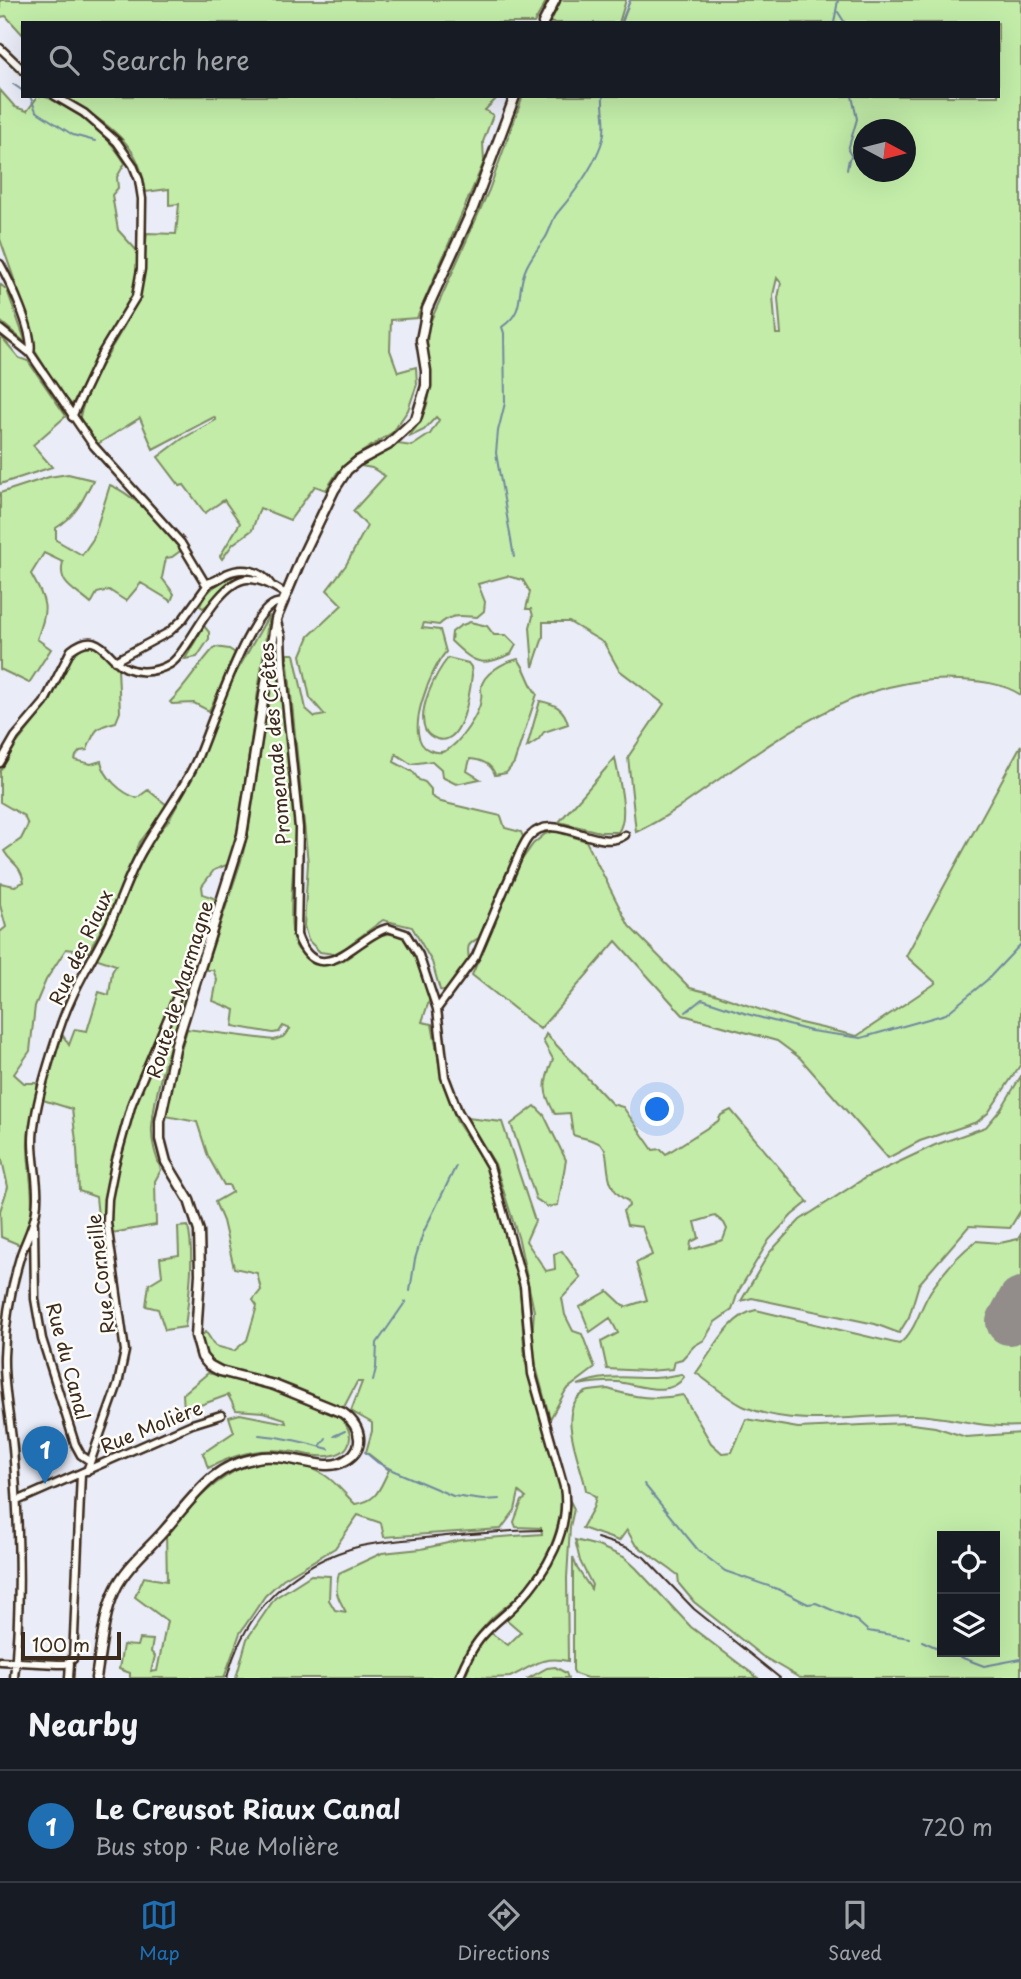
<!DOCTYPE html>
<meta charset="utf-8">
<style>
:root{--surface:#171b24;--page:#20242c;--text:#f1f3f6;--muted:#9ea1a6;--line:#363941;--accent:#1f6fb2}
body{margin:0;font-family:"Playpen Sans",sans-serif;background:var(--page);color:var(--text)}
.controls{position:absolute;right:21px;bottom:21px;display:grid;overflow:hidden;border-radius:0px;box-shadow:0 7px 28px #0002}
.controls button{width:63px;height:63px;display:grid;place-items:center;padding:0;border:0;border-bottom:2px solid var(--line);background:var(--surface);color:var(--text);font:35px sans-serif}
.compass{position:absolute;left:853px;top:119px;width:63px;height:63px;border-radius:50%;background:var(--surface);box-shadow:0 7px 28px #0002;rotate:97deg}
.scale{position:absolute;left:21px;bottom:18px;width:100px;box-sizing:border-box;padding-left:7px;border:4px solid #3b2a1e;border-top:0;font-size:19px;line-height:24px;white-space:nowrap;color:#3b2a1e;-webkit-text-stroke:5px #fdfcf7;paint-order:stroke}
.you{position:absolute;left:658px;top:1110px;width:24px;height:24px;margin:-18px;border:5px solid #fff;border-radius:50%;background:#1a73e8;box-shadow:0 0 0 10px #1a73e833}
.badge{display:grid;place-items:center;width:46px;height:46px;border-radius:50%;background:var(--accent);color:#fff;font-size:23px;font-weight:700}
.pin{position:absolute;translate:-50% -58px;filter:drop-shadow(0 2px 4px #0008)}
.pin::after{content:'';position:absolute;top:37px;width:24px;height:21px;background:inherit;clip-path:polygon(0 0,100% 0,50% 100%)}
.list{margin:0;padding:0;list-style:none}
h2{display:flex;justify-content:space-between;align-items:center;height:91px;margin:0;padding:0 28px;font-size:30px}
h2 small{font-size:23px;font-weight:400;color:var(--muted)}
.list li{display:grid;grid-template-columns:46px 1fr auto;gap:21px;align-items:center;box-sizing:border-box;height:112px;padding:0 28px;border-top:2px solid var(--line)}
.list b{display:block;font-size:26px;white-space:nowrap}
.list p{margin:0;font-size:23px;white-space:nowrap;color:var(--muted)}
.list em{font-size:23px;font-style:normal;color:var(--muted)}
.icon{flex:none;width:38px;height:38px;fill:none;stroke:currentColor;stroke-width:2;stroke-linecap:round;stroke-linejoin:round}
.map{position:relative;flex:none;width:1021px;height:1678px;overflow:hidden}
.search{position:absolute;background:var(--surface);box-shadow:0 7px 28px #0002;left:21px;right:21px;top:21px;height:77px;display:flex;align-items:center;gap:18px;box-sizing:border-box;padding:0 24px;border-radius:0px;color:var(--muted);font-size:26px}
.sheet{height:203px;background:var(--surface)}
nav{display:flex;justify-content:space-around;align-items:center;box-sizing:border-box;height:98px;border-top:2px solid var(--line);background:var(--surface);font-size:19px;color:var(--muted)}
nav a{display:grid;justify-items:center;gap:4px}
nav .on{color:var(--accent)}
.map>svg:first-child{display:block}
.green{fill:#c2eca8;stroke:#7e8b63;stroke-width:2;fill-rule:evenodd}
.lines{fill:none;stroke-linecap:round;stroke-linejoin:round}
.stream{stroke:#73889e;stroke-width:2}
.runway{stroke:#928c8b;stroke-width:46}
.minor-casing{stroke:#3b2a1e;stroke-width:11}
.tertiary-casing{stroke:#3b2a1e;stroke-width:13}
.minor{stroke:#fdfcf7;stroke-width:6}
.tertiary{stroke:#fdfcf7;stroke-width:8}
.rail{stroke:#3b2a1e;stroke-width:2}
.labels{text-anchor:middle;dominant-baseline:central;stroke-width:5;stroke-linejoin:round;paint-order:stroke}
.street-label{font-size:19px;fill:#3b2a1e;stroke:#fdfcf7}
</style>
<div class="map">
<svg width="1021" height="1678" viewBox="0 0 1021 1678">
<rect width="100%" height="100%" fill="#eaedf8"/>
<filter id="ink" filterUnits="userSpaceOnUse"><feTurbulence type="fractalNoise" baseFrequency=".0143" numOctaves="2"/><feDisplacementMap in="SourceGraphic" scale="14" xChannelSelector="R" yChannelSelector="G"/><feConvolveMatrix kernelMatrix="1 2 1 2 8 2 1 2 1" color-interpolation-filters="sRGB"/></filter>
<g filter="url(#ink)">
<path class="green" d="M 0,0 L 547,0 L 534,23 L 23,23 L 23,35 L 6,16 L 0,17 Z
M 561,0 L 626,0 L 619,23 L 550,23 Z
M 630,0 L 1021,0 L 1021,695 C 1003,683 980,681 959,680 C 869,674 792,728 722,777 C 694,797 667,818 636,832 L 628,757 L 664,704 L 619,670 L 604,643 L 569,622 L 543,622 L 543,637 L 533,667 L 530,627 L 533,616 L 531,609 L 526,609 L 530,592 L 523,580 L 507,576 L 478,584 L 485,602 L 484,611 L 477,617 C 460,616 452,613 439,625 L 424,623 L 422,628 L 440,630 L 446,652 C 432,667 401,738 429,750 C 434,752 440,753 445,751 C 459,745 480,713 481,699 C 482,695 481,692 481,688 C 483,673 504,662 518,659 C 527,670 528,683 537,694 L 514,763 L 506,773 L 495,775 C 492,764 481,760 470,759 L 467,771 L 480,779 L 456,784 L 442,777 L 441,769 L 432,761 L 411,764 L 396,754 L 394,762 L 413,772 L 419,780 L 425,782 L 431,789 L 431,796 L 441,802 L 501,816 L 505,828 L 521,832 L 523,837 L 479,938 C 467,944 467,947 469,959 L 446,991 L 440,990 L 432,962 L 412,927 L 383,920 L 346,947 L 334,954 L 320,952 L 308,940 L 304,926 L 308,863 L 287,654 L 294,654 L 306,709 L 315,717 L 325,715 L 310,698 L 301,655 L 309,636 L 342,605 L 327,590 L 346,565 L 367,526 L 353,511 L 385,476 L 372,468 L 361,466 L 398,444 L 412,446 L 430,434 L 439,420 L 436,417 L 424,430 L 409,437 C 444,392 423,376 428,327 L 489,190 L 523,96 L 998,96 L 998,23 L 622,23 ZM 864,130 L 906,130 L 906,172 L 864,172 ZM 777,278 L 781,283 L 778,298 L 781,334 L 776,334 L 773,295 Z
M 0,90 L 15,107 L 27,111 L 36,99 L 36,96 C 52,96 57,103 70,110 C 94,123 111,140 125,163 L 117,177 L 118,188 L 112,195 L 118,230 L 138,252 L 138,270 L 132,296 L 109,334 L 72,405 L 60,391 L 35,351 L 33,333 L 0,239 Z
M 61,96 L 499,96 L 485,110 L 493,115 L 483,142 L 484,162 L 417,318 L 391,320 L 390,350 L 398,372 L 416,367 L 417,384 L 408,410 L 393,432 L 354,457 L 337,473 L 326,490 L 315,486 L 290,520 L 260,508 L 252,530 L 233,544 L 222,559 L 220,556 L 240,523 L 224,500 L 205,513 L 184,485 L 180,486 L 158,457 L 182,439 L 216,420 L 214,417 L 153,449 L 140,418 L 96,445 L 79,421 C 88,377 118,343 136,303 C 145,283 144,255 147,233 L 176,234 L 179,204 L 169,205 L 169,189 L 146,192 C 143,177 140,162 131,150 C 115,127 85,109 61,96 Z
M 0,284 L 7,290 L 26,343 L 0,321 Z
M 0,335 L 19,358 L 28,361 L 66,416 L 33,445 L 52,467 L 0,484 Z
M 68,474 L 93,480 C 83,500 76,516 56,528 L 56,540 L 82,555 L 93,539 L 110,485 C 139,497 161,527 183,549 L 172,557 L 166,558 L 162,578 L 174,594 L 171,601 L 141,583 L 126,601 L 109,590 L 97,593 L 91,604 C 76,590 57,585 63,562 L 44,553 L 31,574 C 47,603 49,608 37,639 L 51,649 L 29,683 L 0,669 L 0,493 L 49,477 Z
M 231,577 L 233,579 C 220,586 215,601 203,608 L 200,606 C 206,590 217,584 231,577 Z
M 269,615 L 239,824 L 229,864 L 214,870 L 202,886 L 203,894 L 216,899 L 132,1093 L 107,1183 L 104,1220 L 98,1216 L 96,1197 L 79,1191 L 77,1149 L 72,1109 L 43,1100 L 62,1034 L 69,1045 L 75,1029 L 87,1031 L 99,992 L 109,995 L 112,972 L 116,965 L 95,958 L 110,931 L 146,849 L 169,820 L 189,784 L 224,694 Z
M 470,622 L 487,626 L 494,635 L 506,635 L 516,645 L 511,654 C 480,667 475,664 451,641 L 452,632 L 460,626 Z
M 204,626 L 209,632 L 209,639 L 197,657 L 185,659 Z
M 83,646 L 98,647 L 118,668 L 120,712 L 116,722 C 95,727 95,730 87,750 L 80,751 L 76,756 L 75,760 L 91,764 L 101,761 C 104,777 121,793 137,798 L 148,790 L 168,806 L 140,842 L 113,909 L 88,952 L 66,949 L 46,980 L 35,1006 L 30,1051 L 14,1074 L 24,1083 L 36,1083 L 39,1088 C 34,1107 27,1128 28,1148 C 29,1189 40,1205 20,1245 L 1,1237 L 0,1211 L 8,1187 L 0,1151 L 0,932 L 6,927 L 0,905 L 0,883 L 15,886 L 24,882 C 20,863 12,865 4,851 L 21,839 L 28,825 L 24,816 L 0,802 L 0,771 L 17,743 L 50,702 L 69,658 Z
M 215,647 L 229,649 L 237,654 L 209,711 L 194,703 L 172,704 L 170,702 C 188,684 198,665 215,647 Z
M 448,658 L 468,663 L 471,667 L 472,675 C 470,692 463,747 437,739 C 431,737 427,734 425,729 C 417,709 436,673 448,658 Z
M 274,660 L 279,662 C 284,716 292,772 295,826 C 296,853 286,923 295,944 C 299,953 310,960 319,963 C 348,973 364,933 390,934 C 395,934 401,936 406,937 L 416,954 L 430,998 L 422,1022 L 432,1024 L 441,1074 L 456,1120 L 486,1166 L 520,1289 L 525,1360 L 561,1486 C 564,1525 548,1560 524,1590 C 515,1601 502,1608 492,1618 C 475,1635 465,1656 456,1678 L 236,1678 L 247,1639 L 275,1598 L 311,1575 L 330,1576 L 329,1600 L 335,1610 L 346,1612 C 337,1596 334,1593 339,1573 L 382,1553 L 421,1549 L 461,1540 L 542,1534 L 541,1528 L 516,1527 L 514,1522 L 522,1501 L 526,1498 L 519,1492 L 515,1510 L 501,1529 L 384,1537 L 381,1523 L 358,1515 L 335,1548 L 283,1579 L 265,1596 L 240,1633 L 224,1678 L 130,1678 L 130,1673 L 119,1669 L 123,1645 L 137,1646 L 139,1639 L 153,1640 L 151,1652 L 155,1656 L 151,1672 L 157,1671 L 167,1621 L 135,1597 L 144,1577 L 167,1581 L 166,1533 C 208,1486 254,1435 323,1474 C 335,1481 345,1494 355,1504 C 378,1501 379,1489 389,1470 L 366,1452 L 372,1431 L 372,1423 L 351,1411 L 362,1382 L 357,1382 L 343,1409 C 321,1398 299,1388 276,1380 C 252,1373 228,1372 207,1358 L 203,1348 L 202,1335 L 206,1332 L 215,1346 L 234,1351 L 247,1340 L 257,1306 L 253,1300 L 261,1290 L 257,1273 L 234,1268 L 223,1221 L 215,1202 L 232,1192 L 229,1185 L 224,1185 L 208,1156 L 197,1122 L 166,1116 L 175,1072 L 187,1029 L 274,1040 L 283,1037 L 290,1029 L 283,1026 L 279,1032 L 273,1033 L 233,1026 L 235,1010 L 213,1001 L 217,980 L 213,970 L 205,970 L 241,861 L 249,828 Z
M 540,701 C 555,704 564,708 568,724 L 544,732 L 538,740 L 527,747 Z
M 1021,745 L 1021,1064 L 988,1113 L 977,1122 L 920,1141 L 888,1158 L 800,1058 L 777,1041 L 683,1015 L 616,941 L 540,1029 L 472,975 L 521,861 L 533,844 L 545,834 L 555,831 L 586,841 L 629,926 L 690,988 L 715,994 L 796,1022 L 857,1036 L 936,983 L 906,956 Z
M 615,758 C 618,776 630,817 618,832 L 600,832 L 559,822 Z
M 189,976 L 193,979 C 178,1024 155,1081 152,1127 C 151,1142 156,1156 161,1170 L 155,1181 L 156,1225 L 112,1233 L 109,1223 L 113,1186 L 134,1103 Z
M 546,1034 L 612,1104 L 623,1107 L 653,1150 L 661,1149 L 666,1154 L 718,1121 L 721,1115 L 731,1110 L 808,1202 L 792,1215 L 769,1240 L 738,1292 L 732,1310 L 715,1322 L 704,1340 L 694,1346 L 682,1359 L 675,1361 L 673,1369 L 647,1371 L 607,1369 L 601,1342 L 618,1333 L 610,1318 L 590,1332 L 580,1307 L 608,1291 L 625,1307 L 647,1300 L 636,1263 L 652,1255 L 642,1227 L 627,1225 L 623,1211 L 629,1206 L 628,1201 C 598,1187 614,1152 600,1144 C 593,1139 581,1138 573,1135 L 570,1113 L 555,1114 C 542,1091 543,1084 553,1059 L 543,1041 ZM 715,1216 L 724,1223 L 727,1229 L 723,1240 L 690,1250 L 691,1242 L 699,1238 L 695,1222 Z
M 1021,1076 L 1021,1210 L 1010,1228 L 969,1226 L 919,1284 L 909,1317 L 899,1333 L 875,1324 L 752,1298 L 741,1301 L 769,1253 L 800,1220 L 865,1178 L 935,1145 L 986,1127 L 1001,1109 Z
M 535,1106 L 544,1115 L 566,1160 L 558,1205 L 548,1207 L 536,1199 L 511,1124 Z
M 467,1118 L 502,1122 L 535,1221 L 526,1241 L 546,1271 L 555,1269 L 554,1254 L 562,1251 L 581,1278 L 562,1298 L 565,1315 L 573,1331 L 582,1334 L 595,1368 L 566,1390 L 550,1419 L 536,1367 L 532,1339 L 534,1311 L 519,1240 L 495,1164 Z
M 188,1226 C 195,1259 189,1294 185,1327 L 165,1330 L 158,1309 L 146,1306 L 149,1284 L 162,1276 L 160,1258 L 179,1255 L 178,1227 Z
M 1021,1234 L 1021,1426 C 983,1429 951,1416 915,1415 C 859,1414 799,1429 745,1407 C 728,1399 712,1384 696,1373 C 712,1352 729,1315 756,1310 L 899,1344 C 916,1332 920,1306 932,1289 C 944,1271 959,1254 976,1241 L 1000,1243 L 1018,1239 Z
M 208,1373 C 229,1378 250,1382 271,1389 C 291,1395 311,1405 331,1413 C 352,1421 359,1449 334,1455 C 318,1459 301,1452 286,1451 C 256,1448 234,1455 208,1468 L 203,1453 L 234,1432 L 229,1417 L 240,1414 L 286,1423 L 285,1419 L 263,1412 L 236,1410 L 228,1395 L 184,1411 L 183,1394 Z
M 682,1374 L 684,1377 C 670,1399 637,1384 617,1382 C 604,1381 591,1383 578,1385 C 604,1374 627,1378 654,1378 C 663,1378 673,1375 682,1374 Z
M 608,1389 C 636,1398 654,1400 683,1395 L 711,1443 L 722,1453 L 732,1452 L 746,1419 L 798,1428 L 905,1423 L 935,1427 L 966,1437 L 1021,1433 L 1021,1678 L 800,1678 L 762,1656 L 694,1602 L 679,1584 L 678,1575 L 635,1544 L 627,1530 L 619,1541 L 582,1528 L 593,1508 L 596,1497 L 586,1490 C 582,1464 553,1408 586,1392 C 592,1390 601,1390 608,1389 ZM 942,1536 L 995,1536 L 995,1652 L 942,1652 Z
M 570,1501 L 574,1509 L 570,1527 L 567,1578 L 568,1661 C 542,1655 532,1667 510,1677 C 499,1678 476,1678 465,1676 L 478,1646 L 491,1633 L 508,1645 L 521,1632 L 506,1619 C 545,1581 562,1555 570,1501 Z
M 575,1540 L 598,1546 L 624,1557 L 636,1568 L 691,1627 L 758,1678 L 587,1678 L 575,1674 L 573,1670 L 573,1557 L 577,1568 L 591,1589 L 592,1585 L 580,1561 Z
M 555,1667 L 566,1673 L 568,1678 L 529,1678 L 547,1668 Z"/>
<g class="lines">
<path class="stream" d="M 838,12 L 845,23
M 621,23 L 630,0
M 834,23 L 838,0
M 13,84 L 23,91
M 30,96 L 36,111 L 73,135 L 95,141
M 847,170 L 849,159 L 852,157 L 848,150 L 857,119 L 852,96
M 514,557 L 496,453 L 498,431 L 505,403 L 504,333 L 502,327 C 528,309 514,292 527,266 C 532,256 538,248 544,240 C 551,231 551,219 559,211 C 576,191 595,165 603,139 C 607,124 602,111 603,96
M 686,1012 L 702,999 L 747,1014 L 811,1031 L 861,1038 L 946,1014 L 987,980 L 1021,944
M 410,1291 L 415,1259 L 423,1233 L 456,1166
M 373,1381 L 376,1368 L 377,1343 L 406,1301
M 259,1435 C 283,1437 305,1442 329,1449
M 334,1436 L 345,1431
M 321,1445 L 326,1438
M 365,1452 L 377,1462 L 392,1470 L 453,1496 L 483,1500 L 500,1499
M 644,1484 L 698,1550 L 725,1571 L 780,1590 L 808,1604 L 816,1603 L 857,1621 L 868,1631 L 909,1638
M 922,1641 L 942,1650
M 947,1652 L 984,1666 L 1021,1659"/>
<path class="runway" d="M 1009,1322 L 1021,1300"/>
<defs>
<path id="minor" d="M 0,48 L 23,70
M 55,96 L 84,113 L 117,142 L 133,165 L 139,180 L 142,199 L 141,269 L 136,297 L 102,353 L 72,417
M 0,264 C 10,282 35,334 30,353
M 0,329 L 30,353 L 93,445 L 181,543 L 205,583 C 214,583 219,578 226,574 C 242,566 261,570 271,585
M 277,622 L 281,636 L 282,662 L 299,828 L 297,935 C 319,995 359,934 388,928 L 406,934 L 419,955 L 437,1009 L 445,1077 L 458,1111 L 490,1166 L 524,1286 L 532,1374 L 564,1487 C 571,1530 547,1572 518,1602 C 508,1613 496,1621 486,1632 C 474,1644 465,1662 459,1678
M 115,661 L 169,632 L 183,619 L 209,583
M 0,763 L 15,737 L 44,703 L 71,650 C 93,633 100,645 115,660 C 130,675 153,674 170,664 C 177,660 182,651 187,644 C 200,625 223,581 247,579 C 261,578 276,588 287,595
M 437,1009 L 476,956 L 521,850 C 524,845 526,839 530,836 C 555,809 598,854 625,835
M 34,1224 L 35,1299 L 42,1339 L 75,1444 L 81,1455 L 90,1461
M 87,1471 L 118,1384 L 125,1351 L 107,1223 L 108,1199 L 115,1164 L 132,1103 L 203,935 L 214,923
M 17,1501 L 192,1424 L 221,1415
M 0,1661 L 58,1664 L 65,1664 L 73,1659 L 81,1473
M 14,1678 C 22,1604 19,1522 13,1448 C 10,1417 3,1387 4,1356 C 5,1322 11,1287 21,1254 C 26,1240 34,1226 36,1211 C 40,1188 33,1165 33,1142 C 33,1110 49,1061 59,1030 C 71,993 89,965 106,932 C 120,904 128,874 144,848 C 161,818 183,791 197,759 C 210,729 246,619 272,605 C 276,602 278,603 283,602
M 69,1678 L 70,1662"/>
<path id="tertiary" d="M 543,23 L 555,0
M 96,1678 C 101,1649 103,1616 115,1590 C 125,1568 147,1550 163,1532 C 179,1514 194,1493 213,1477 C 225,1467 241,1461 257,1458 C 285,1452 321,1471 340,1463 C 367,1452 363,1428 343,1413 L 274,1385 L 220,1371 L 209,1365 L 202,1357 L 196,1336 L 200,1274 L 199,1231 L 189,1200 L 166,1162 L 160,1139 L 160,1121 L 176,1044 L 242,835 L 276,619 L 301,559 L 334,490 L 347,470 L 358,461 L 388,445 L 416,419 L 426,386 L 426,371 L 421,340 L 427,309 L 473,208 L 515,96"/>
</defs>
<use href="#minor" class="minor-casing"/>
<use href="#tertiary" class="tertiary-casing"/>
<use href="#minor" class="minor"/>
<use href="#tertiary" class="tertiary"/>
<path class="rail" d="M 597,1538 L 628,1548 L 644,1557 L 694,1609 L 780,1678
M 227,1678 C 244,1611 294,1562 361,1546 C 389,1540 417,1539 446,1536 C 478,1534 510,1530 542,1530"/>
</g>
</g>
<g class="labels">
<g class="street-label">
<text transform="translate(274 744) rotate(-95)">Promenade des Crêtes</text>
<text transform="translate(80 947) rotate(-65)">Rue des Riaux</text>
<text transform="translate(179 989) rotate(-73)">Route de Marmagne</text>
<text transform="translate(100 1274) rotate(-97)">Rue Corneille</text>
<text transform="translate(69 1361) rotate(75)">Rue du Canal</text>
<text transform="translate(151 1426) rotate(-22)">Rue Molière</text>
</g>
</g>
</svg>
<div class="controls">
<button><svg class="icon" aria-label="locate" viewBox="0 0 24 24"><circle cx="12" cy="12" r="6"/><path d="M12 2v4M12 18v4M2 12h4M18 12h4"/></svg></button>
<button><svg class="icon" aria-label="layers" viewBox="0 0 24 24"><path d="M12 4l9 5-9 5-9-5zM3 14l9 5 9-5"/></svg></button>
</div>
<svg class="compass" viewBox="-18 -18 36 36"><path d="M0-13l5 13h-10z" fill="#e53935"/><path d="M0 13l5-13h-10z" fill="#9ea1a6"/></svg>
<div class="scale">100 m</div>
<div class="you"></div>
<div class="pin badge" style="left:45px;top:1484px">1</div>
<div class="search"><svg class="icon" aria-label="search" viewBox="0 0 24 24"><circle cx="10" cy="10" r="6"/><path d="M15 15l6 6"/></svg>Search here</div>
</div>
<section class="sheet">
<h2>Nearby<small></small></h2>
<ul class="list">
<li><span class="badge">1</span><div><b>Le Creusot Riaux Canal</b><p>Bus stop · Rue Molière</p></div><em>720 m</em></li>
</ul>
</section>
<nav>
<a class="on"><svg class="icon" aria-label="map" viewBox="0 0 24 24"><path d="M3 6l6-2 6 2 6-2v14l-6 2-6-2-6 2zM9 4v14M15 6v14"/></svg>Map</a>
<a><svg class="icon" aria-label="directions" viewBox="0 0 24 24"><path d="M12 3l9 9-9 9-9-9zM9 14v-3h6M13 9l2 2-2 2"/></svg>Directions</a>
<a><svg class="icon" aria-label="saved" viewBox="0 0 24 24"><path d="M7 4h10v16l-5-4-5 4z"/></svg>Saved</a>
</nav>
